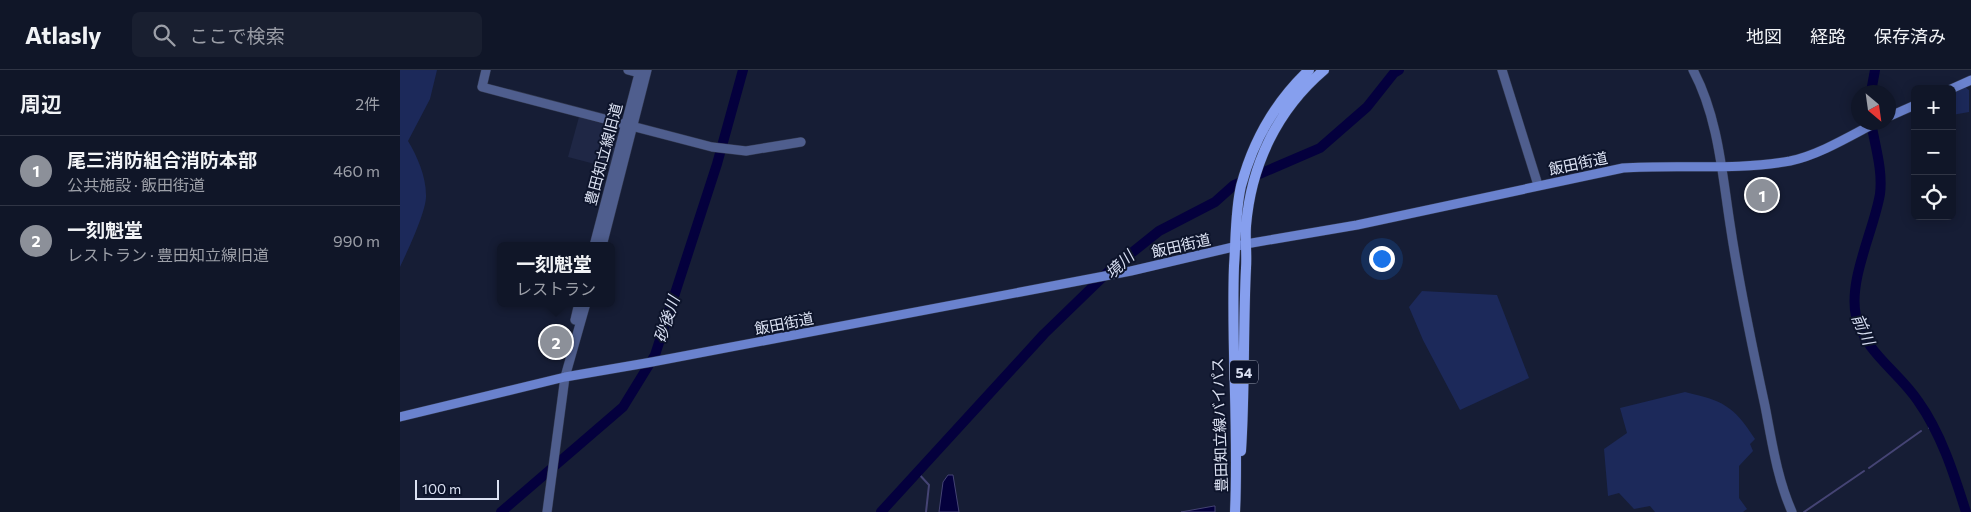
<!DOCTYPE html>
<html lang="ja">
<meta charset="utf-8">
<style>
:root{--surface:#101628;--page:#191f30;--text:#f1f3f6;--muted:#9c9fa8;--line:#303545;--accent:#8c9099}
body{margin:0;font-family:Commissioner,"Noto Sans JP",sans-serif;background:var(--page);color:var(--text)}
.controls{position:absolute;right:15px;top:15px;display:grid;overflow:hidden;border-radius:8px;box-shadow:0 2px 12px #0003}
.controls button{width:45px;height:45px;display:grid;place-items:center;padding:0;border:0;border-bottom:1px solid var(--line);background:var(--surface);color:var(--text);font:25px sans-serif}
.compass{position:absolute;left:1451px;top:15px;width:45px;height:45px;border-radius:50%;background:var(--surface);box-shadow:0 2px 12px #0003;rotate:151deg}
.scale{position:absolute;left:15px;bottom:12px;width:84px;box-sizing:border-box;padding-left:5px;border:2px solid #dce2f3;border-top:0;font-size:14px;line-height:18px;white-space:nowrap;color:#dce2f3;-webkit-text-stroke:4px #0d142b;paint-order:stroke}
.you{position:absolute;left:981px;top:188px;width:18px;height:18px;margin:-12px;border:4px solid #fff;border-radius:50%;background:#1a73e8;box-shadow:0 0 0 8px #1a73e833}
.badge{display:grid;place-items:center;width:32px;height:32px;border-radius:50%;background:var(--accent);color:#fff;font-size:16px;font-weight:700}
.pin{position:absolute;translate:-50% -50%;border:2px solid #fff;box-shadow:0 1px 5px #0006}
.popup{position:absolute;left:97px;top:172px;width:118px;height:65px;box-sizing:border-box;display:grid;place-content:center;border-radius:8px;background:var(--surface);filter:drop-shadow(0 1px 4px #0005);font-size:16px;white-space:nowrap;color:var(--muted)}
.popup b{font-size:19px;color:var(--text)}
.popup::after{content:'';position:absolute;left:50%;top:100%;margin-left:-10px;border:10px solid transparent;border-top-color:var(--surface)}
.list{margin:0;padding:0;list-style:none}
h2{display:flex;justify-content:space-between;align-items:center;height:65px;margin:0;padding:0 20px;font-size:21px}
h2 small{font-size:16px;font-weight:400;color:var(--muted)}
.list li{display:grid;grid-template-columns:32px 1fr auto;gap:15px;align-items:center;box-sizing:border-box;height:70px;padding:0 20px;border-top:1px solid var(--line)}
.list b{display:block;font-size:19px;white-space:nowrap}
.list p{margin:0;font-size:16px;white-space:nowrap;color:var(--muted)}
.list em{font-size:16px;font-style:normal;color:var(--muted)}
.icon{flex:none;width:28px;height:28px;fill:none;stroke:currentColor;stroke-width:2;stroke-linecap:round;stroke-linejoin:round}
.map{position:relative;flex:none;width:1571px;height:442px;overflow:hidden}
header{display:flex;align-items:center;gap:30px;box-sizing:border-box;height:70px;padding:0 25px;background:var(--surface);border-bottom:1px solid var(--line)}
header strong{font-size:24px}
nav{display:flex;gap:28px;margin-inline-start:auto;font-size:18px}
.search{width:350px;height:45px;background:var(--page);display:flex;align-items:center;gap:12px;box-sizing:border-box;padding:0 18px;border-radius:8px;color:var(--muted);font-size:19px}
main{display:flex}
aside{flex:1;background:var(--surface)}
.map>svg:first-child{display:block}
.built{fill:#1f2745}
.green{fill:#1c295a}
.water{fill:#04003d;stroke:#454474}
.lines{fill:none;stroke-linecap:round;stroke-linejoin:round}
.stream{stroke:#454474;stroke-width:2}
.river{stroke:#04003d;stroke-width:10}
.tertiary-casing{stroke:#323950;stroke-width:10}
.secondary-casing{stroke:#323950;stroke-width:10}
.primary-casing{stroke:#323950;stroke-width:11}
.tertiary{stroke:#4f5e8e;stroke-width:9}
.secondary{stroke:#6a82ce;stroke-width:9}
.primary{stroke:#869fee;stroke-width:10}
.labels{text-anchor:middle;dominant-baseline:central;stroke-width:4;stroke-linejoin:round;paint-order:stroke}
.shield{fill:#0d142b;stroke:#9ea4b7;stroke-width:1}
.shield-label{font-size:14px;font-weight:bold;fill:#dce2f3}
.street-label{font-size:15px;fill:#dce2f3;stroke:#0d142b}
.water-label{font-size:16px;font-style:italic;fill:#d7def2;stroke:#0d142b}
</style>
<header>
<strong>Atlasly</strong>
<div class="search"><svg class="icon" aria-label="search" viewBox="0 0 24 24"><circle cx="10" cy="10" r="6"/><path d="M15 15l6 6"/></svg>ここで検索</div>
<nav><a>地図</a><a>経路</a><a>保存済み</a></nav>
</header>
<main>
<aside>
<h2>周辺<small>2件</small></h2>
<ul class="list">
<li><span class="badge">1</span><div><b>尾三消防組合消防本部</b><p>公共施設 · 飯田街道</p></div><em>460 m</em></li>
<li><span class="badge">2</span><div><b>一刻魁堂</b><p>レストラン · 豊田知立線旧道</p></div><em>990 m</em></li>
</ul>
</aside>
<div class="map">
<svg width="1571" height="442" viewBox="0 0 1571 442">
<rect width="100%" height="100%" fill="#161d35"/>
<path class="built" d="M 179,47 L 221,59 L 210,98 L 168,87 Z"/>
<path class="green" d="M 0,0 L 37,0 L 30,29 L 8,71 C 17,86 26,106 26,125 C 27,140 7,182 0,197 Z
M 1565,17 L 1569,20 L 1569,42 L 1552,45 L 1552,24 Z
M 1022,221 L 1097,225 L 1129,308 L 1060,340 L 1023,270 L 1009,237 Z
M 1285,322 C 1323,331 1333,335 1355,369 L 1350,374 L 1353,381 L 1339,396 L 1339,428 L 1347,439 L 1343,442 L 1255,442 L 1250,436 L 1234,439 L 1219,423 L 1208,426 L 1204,379 L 1227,363 L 1220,338 Z"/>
<path class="water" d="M 548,405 L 553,405 L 559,442 L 539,442 L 543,412 Z
M 815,436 L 815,442 L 781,442 L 814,436 Z"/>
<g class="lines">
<path class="stream" d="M 1529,358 L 1532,356
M 1469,398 L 1521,361
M 517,402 L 529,415 L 526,442
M 1404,442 L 1464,401"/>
<path class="river" d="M 1471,22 L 1475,0
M 1471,52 C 1475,76 1483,100 1480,124 C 1474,160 1448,210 1456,246 C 1465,283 1498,301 1518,331 C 1541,363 1554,404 1566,442
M 101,442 L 223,337 L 255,285 L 317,94 L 343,0
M 481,442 L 644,264 L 709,201 L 759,161 L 815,132 L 834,115 L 920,78 L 967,37 L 994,3 L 999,0"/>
<defs>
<path id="tertiary" d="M 86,0 L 82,17 L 312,77 L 346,81 L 401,72
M 228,0 L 239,3
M 1102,0 L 1138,115
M 1293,0 C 1318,47 1322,102 1330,154 C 1339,215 1352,276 1365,336 C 1372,372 1377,408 1392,442
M 194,176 L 240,0
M 202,176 L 247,0
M 175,250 L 179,233
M 147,442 L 165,307 L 186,233"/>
<path id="secondary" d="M 1551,19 L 1571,10
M 1488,47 L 1515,35
M 0,347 L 165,307 L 252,292 L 731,201 L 846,174 L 957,155 L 1223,98 C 1278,94 1335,101 1390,91 C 1419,85 1450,66 1477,52"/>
<path id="primary" d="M 841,381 C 845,320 843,259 846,198 C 847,184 845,170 846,156 C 851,95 877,40 924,0
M 835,442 C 839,360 831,278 834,196 C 836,170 835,142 841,116 C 853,71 875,32 909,0"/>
</defs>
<use href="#tertiary" class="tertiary-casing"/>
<use href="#secondary" class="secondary-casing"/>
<use href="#primary" class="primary-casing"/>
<use href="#tertiary" class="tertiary"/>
<use href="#secondary" class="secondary"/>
<use href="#primary" class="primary"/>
</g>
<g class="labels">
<rect class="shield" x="830" y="290.5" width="28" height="23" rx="4"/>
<g class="shield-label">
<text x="844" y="302">54</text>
</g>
<g class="street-label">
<text transform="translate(203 84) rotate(-75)">豊田知立線旧道</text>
<text transform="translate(1178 93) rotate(-12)">飯田街道</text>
<text transform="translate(781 175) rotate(-13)">飯田街道</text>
<text transform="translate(384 253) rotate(-11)">飯田街道</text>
<text transform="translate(819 355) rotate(-92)">豊田知立線バイパス</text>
</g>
<g class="water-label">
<text transform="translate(719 194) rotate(-43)">境川</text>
<text transform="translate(266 249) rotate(-72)">砂後川</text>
<text transform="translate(1464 259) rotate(66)">前川</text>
</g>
</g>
</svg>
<div class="controls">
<button>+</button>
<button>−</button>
<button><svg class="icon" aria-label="locate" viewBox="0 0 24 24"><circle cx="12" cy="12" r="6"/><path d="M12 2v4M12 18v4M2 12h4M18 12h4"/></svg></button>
</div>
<svg class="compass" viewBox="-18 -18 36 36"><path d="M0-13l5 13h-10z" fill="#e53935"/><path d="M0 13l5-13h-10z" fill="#9c9fa8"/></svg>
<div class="scale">100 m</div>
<div class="you"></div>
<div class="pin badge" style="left:1362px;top:125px">1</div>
<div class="pin badge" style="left:156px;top:272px">2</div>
<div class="popup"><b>一刻魁堂</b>レストラン</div>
</div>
</main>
